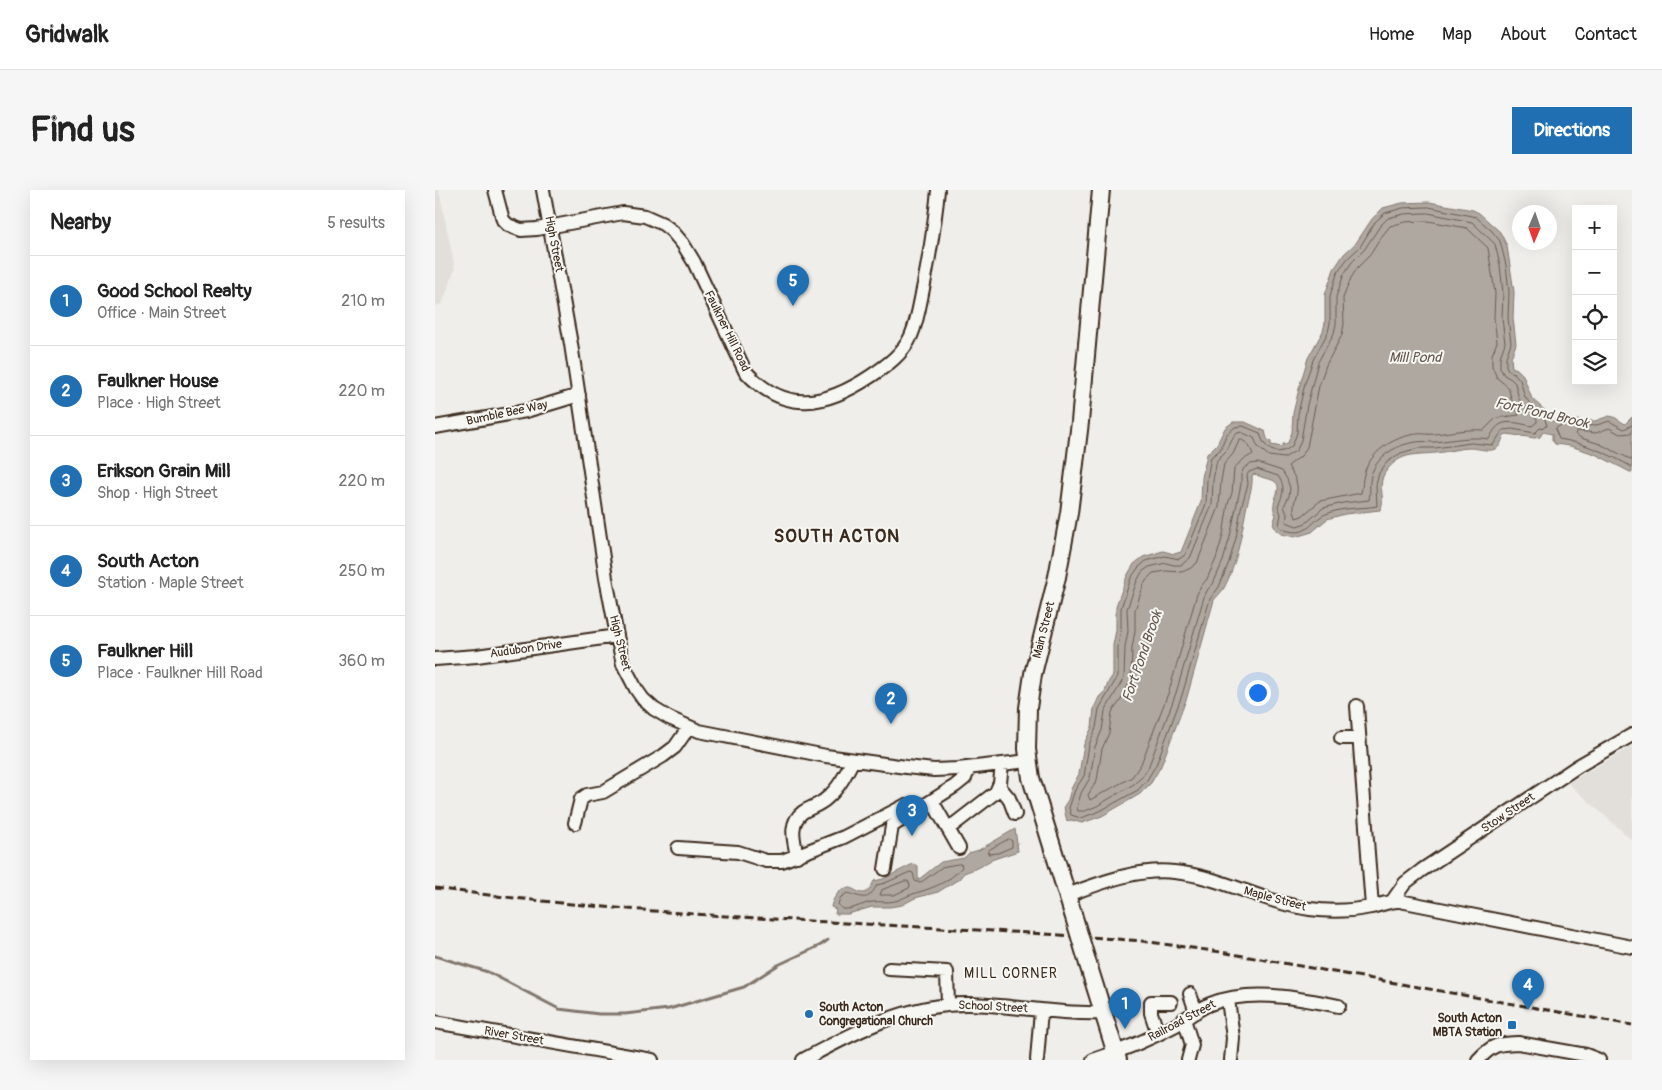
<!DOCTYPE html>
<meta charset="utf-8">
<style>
:root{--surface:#fff;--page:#f6f6f6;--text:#222;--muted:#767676;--line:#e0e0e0;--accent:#1f6fb2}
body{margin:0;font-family:Pangolin,sans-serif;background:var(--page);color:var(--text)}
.controls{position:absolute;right:15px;top:15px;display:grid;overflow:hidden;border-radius:0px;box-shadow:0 5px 20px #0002}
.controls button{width:45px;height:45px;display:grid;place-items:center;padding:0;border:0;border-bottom:1px solid var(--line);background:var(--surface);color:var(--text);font:25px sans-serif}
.compass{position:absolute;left:1077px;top:15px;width:45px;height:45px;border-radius:50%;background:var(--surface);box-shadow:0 5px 20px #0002;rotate:182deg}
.you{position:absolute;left:822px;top:502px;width:18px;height:18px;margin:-12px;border:4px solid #fff;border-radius:50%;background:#1a73e8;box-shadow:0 0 0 8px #1a73e833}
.badge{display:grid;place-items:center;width:32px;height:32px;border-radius:50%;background:var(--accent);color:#fff;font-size:16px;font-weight:700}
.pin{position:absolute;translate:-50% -41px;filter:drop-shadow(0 1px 2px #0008)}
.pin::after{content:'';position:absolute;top:26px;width:18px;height:15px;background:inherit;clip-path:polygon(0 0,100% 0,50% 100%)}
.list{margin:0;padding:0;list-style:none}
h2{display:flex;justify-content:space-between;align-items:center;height:65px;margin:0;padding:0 20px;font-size:21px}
h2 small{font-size:16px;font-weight:400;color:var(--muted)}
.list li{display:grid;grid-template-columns:32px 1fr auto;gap:15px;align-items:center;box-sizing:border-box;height:90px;padding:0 20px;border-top:1px solid var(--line)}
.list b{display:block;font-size:19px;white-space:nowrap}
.list p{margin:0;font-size:16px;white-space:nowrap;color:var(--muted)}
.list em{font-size:16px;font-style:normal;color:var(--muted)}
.icon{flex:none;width:28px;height:28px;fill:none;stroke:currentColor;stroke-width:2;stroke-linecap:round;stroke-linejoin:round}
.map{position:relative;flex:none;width:1197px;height:870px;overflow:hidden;border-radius:0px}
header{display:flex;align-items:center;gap:30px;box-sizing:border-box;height:70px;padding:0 25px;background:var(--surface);border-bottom:1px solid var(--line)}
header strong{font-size:24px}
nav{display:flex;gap:28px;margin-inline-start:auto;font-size:18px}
.intro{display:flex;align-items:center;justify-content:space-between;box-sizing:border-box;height:120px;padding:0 30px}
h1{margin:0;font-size:35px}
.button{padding:12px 22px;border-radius:0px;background:var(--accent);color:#fff;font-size:18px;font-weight:700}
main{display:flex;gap:30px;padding:0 30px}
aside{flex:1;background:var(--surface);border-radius:0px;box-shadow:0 5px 20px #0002}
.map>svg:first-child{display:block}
.built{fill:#e2dfdb}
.water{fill:#afa8a1;stroke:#81766d}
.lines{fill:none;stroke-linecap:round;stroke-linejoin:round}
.shore{stroke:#695c52;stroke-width:1}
.stream{stroke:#81766d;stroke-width:3}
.minor-casing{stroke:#3b2a1e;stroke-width:16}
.major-casing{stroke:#3b2a1e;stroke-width:20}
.minor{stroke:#f6f6f2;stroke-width:12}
.major{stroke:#f6f6f2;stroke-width:16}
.rail{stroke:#3b2a1e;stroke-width:3;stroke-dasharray:8 4;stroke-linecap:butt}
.major-bridge-casing{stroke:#3b2a1e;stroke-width:20;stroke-linecap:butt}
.major-bridge{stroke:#f6f6f2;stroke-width:16}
.poi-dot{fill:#1f6fb2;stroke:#f6f6f2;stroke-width:2}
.labels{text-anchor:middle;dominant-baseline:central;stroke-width:4;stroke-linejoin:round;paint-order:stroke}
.street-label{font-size:12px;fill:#3b2a1e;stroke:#f6f6f2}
.poi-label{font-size:12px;font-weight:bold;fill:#3b2a1e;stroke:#f6f6f2;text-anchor:start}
.water-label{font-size:14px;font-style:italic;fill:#64564c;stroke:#f6f6f2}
.neighbourhood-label{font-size:14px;letter-spacing:1px;fill:#3b2a1e;stroke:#f6f6f2}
.district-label{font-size:18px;font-weight:bold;letter-spacing:1px;fill:#3b2a1e;stroke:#f6f6f2}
</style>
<header>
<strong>Gridwalk</strong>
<nav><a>Home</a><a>Map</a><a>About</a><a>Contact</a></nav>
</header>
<div class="intro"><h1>Find us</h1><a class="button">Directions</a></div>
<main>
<aside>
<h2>Nearby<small>5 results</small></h2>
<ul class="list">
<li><span class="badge">1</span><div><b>Good School Realty</b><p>Office · Main Street</p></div><em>210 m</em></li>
<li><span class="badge">2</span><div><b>Faulkner House</b><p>Place · High Street</p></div><em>220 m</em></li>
<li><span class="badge">3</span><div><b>Erikson Grain Mill</b><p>Shop · High Street</p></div><em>220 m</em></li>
<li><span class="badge">4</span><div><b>South Acton</b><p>Station · Maple Street</p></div><em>250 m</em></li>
<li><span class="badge">5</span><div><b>Faulkner Hill</b><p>Place · Faulkner Hill Road</p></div><em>360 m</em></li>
</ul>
</aside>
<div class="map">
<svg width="1197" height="870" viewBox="0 0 1197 870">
<rect width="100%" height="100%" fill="#efeeea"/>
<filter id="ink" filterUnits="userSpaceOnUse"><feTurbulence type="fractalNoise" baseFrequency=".02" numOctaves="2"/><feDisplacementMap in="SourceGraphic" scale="10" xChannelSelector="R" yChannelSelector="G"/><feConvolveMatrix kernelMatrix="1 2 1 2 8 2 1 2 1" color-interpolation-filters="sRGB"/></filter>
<g filter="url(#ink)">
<path class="built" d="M 0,0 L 4,0 L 20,79 L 7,114 L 0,116 Z
M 1197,556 L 1197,650 L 1133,593 Z"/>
<path class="water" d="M 994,12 L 1038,20 L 1044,23 L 1065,42 L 1072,56 L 1079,102 L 1078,128 L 1081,154 L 1076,168 L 1077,177 L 1082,179 L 1088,185 L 1097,209 L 1114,224 L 1117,231 L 1121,232 L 1128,226 L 1137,230 L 1160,231 L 1174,226 L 1179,227 L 1190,234 L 1197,227 L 1197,283 L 1160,264 L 1135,256 L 1120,254 L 1117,250 L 1117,244 L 1108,242 L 1105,247 L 1100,248 L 1072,244 L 1069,245 C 1067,249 1066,256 1062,258 C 1056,263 1043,258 1035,258 C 1024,258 1012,262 1001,263 C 981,265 966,262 952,280 C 940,294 952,308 945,320 L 910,324 L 892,329 L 877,342 L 860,347 L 846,344 L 841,340 L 838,334 L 841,325 C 831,310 858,293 830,288 C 825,287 823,285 819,284 L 817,286 C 818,298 813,308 811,320 C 806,346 802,374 789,398 C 786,403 782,406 779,410 L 752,507 L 726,576 L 716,593 L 705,604 L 667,626 L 647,633 L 636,630 L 632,631 L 630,623 L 629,616 L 633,610 L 636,599 L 644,584 L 649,554 L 657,537 L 659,518 L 664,507 L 670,501 L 674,491 L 678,485 L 678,455 L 681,440 L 681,416 L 692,386 L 699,374 L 708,367 L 728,361 L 739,364 L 746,362 L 766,312 L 767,288 L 772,264 L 782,254 L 790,238 L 798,232 L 810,232 L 830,241 L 832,249 L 836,252 L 836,255 L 847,257 L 848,254 L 853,253 L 857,242 L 858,223 L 866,191 L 873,168 L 888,141 L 890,133 L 890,105 L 899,79 L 909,64 L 921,53 L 937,29 L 948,18 L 967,13 Z
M 580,639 L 583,661 L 556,670 L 545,677 L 529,683 L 524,689 L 503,702 L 480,708 L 467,715 L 455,717 L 437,717 L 413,724 L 400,724 L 401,719 L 396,717 C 397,710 404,697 414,698 C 420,698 426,707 433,701 C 436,699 437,694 439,691 L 448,689 L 478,674 L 483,676 L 483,690 L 506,672 L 529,668 L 534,663 L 544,660 Z"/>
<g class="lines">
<path class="shore" d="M 994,17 L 1041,27 L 1057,41 L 1065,51 L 1071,75 L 1074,102 L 1073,128 L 1076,153 L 1071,167 L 1071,176 L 1073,180 L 1079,183 L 1085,190 L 1090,207 L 1097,216 L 1109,226 L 1112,236 L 1105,238 L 1100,243 L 1077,239 L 1068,240 L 1058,255 L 1036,253 L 1000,258 L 983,258 L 966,263 L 952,272 L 944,283 L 941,295 L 942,316 C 925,319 907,317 891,324 C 876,330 874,346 854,341 C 849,340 847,339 844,335 L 846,324 L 843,316 C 848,304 851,297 843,286 L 822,279 L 814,282 L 812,285 L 813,294 L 806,318 L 801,348 L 794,372 L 784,397 L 775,409 L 747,505 L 721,575 L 712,590 L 703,600 L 665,621 L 646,628 L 636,625 L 634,618 L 640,600 L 649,586 L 654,555 L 661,538 L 664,519 L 683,486 L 683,456 L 686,440 L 686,418 L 696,388 L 703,378 L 711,371 L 730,366 L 744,369 L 750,365 L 771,314 L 772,289 L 776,267 L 785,260 L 791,245 L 800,237 L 808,236 L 825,243 C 829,260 842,268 857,256 L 862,243 L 863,224 L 870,193 L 878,170 L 893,142 L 895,133 L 895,106 L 903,81 L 913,68 L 925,57 L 940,32 L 950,23 L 968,18 Z
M 993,23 L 1037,32 L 1060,54 L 1065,75 L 1068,103 L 1067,128 L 1070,153 L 1065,167 L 1065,178 L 1069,185 L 1076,189 L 1080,193 L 1084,209 L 1088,215 L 1102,229 L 1102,232 L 1097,236 C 1086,234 1069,228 1061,238 C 1058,241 1056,246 1054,249 C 1035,246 1019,250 1000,252 C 994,252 988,251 981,252 C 964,254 945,264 938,280 C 933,290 936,300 934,310 L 908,313 L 888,318 L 871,333 L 862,336 L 851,332 L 852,324 L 849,316 L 854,306 L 855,298 L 852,289 L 847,281 L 823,273 L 815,274 L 809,278 L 806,284 L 806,294 L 795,347 L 788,371 L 778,394 L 773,399 L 769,407 L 741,503 L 713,578 L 707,587 L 699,594 L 662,616 L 650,621 L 643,621 L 642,618 L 646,603 L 655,588 L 660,557 L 667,540 L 670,521 L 689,488 L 690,457 L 693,441 L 692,419 L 702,391 L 707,382 L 714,377 L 731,373 L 739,375 L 746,375 L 755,368 L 777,315 L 778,290 L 782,270 L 792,260 L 800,244 L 806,242 L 819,248 L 823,257 L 834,266 L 849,268 L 862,260 L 866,250 L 872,215 L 883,172 L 899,143 L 901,134 L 901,107 L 909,84 L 917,72 L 929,60 L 945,36 L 953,28 L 969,24 Z
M 993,31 L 1032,38 L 1053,58 L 1060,103 L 1059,128 L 1062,152 L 1057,165 L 1057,176 L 1062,188 L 1073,197 L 1077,211 L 1084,225 L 1061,228 L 1049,240 C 1032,239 1017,242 1000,244 C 994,245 987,243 981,244 C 958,247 935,262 929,284 C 927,290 928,297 926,303 L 885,311 L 867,326 L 861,328 C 855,312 864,308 862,295 C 861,287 856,282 853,276 L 866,266 L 872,257 L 884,196 L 891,175 L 907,145 L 909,134 L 908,108 L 916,88 L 923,77 L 935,65 L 947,46 L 955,36 L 970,32 Z
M 1197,235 L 1189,239 L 1174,231 C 1160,237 1143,238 1129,233 L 1120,239 L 1124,249 C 1150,253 1174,264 1197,277
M 1197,243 L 1185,244 L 1174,238 L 1161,243 L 1142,241 L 1140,244 L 1146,248 L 1165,254 L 1197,270
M 807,250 L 813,254 L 818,264 L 806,271 L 799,279 L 797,303 L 793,314 L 788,345 L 781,369 L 772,389 L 767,395 L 762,404 L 734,501 L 706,574 L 697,587 L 655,610 L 653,605 L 662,590 L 667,559 L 674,543 L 677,522 L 686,510 L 696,489 L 697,458 L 700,441 L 700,420 L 709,394 L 713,388 L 718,383 L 731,381 L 747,382 L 756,378 L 762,373 L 784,317 L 786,291 L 789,274 L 798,264 L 804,251 Z
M 574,649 L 577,651 L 577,657 L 563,663 L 553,664 L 554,660 Z
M 523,674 L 526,674 L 527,677 C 514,693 497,698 478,704 C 471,706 466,710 460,711 C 452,713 444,711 437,712 C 426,714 418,720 407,719 L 403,714 L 405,708 L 412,703 C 429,707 432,713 442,695 L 450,693 L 475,682 L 478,683 L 480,691 L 485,693 L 507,677 Z
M 470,691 L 473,691 L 475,695 L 474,698 L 459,705 L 445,705 L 447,700 Z"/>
<path class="stream" d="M 0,766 L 53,782 L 124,819 L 164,824 L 190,824 L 234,819 L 309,797 L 343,775 L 386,755 L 393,750"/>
<defs>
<path id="minor" d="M 60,0 L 68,30 L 73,35 L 86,40 L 102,39 L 188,23 L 210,26 L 228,34 L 237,41 L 248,54 L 259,72 L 310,181 C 350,225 391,216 436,186 C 451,176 468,164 476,146 C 483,130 485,112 489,94 C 495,63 500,32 503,0
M 108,0 L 136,154 L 171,388 L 182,446 L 188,474 L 201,499 L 208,509 L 219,519 L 234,528 L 264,541 L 391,566 L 471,577 L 499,580 L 523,579 L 593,571
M 0,237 L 91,221 L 144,205
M 0,469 L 42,466 L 182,446
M 922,516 L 937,717
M 906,548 L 924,548
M 564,596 L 574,608 L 580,624
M 497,611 L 524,658
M 140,633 L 146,609 L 152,605 L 168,602 L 228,566 L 240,557 L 254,537
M 513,639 L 561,602 L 565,593 L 567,574
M 243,658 L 303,662 L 331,671 L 347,671 L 409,647 L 471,615
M 362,666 C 359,651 353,633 368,622 C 376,617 385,615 392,608 C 404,598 411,584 418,570
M 450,679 L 457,636 L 520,596 L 530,588 L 534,578
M 632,705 C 666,693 702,678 739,682 C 785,686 829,713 875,719 C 896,722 916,721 936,717 C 946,715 956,710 965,711 L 1197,757
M 958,710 L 970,693 L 987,680 L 1143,576 L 1197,545
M 454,779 L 512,782 L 513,815
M 755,804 L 761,822
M 793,809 L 798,848 L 796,870
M 749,829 L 757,855 L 753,870
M 0,832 L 217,870
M 723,844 L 716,823 L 716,812 L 736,812
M 368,870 C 420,842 473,813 534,814 C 578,815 623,825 668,823
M 602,870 L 606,820
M 658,870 C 686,861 713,850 739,836 C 751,829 762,819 775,814 C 816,798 862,808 904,816
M 1043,870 C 1058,854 1062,854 1083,853 L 1151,865 L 1164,870"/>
<path id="major" d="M 638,724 L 596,588 L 592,559 L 593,518 L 598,484 L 622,387 L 634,323 L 645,232 L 666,0
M 653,774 L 683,870"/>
</defs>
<use href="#minor" class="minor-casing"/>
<use href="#major" class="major-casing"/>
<use href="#minor" class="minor"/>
<use href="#major" class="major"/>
<path class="rail" d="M 0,698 C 234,731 471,732 707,751 L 786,762 L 1197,835"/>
<defs>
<path id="major-bridge" d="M 638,724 L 653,774"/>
</defs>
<use href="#major-bridge" class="major-bridge-casing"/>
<use href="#major-bridge" class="major-bridge"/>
</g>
</g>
<g class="poi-dot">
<circle cx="374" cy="824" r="5"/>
<rect x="1072" y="830" width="10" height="10" rx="2.5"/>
</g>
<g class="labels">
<g class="street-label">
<text transform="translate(119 54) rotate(79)">High Street</text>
<text transform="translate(292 141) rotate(64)">Faulkner Hill Road</text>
<text transform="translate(72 223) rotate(-12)">Bumble Bee Way</text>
<text transform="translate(609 440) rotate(-76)">Main Street</text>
<text transform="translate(185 453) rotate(76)">High Street</text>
<text transform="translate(91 459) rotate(-8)">Audubon Drive</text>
<text transform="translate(1073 623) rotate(-34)">Stow Street</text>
<text transform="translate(840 709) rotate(15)">Maple Street</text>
<text transform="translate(558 817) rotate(3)">School Street</text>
<text transform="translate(747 831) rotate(-28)">Railroad Street</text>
<text transform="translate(79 846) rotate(10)">River Street</text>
</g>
<g class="poi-label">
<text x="384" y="817">South Acton<tspan x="384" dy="14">Congregational Church</tspan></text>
<text x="1067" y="828" text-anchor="end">South Acton<tspan x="1067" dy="14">MBTA Station</tspan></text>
</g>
<g class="water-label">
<text x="980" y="167">Mill Pond</text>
<text transform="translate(1107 223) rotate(13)">Fort Pond Brook</text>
<text transform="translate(707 466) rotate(-71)">Fort Pond Brook</text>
</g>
<g class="neighbourhood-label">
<text x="576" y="783">MILL CORNER</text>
</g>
<g class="district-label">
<text x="402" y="346">SOUTH ACTON</text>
</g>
</g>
</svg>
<div class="controls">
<button>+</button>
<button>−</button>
<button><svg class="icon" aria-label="locate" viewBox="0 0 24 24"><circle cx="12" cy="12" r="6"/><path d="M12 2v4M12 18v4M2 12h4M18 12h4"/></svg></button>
<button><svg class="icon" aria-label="layers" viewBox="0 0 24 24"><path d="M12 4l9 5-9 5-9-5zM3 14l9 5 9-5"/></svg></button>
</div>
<svg class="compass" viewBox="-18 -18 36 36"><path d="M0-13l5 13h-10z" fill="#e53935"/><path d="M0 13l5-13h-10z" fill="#767676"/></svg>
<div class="you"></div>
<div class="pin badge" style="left:690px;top:839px">1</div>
<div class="pin badge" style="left:456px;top:534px">2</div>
<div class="pin badge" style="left:477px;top:646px">3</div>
<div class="pin badge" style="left:1093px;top:820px">4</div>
<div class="pin badge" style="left:358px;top:116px">5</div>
</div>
</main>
